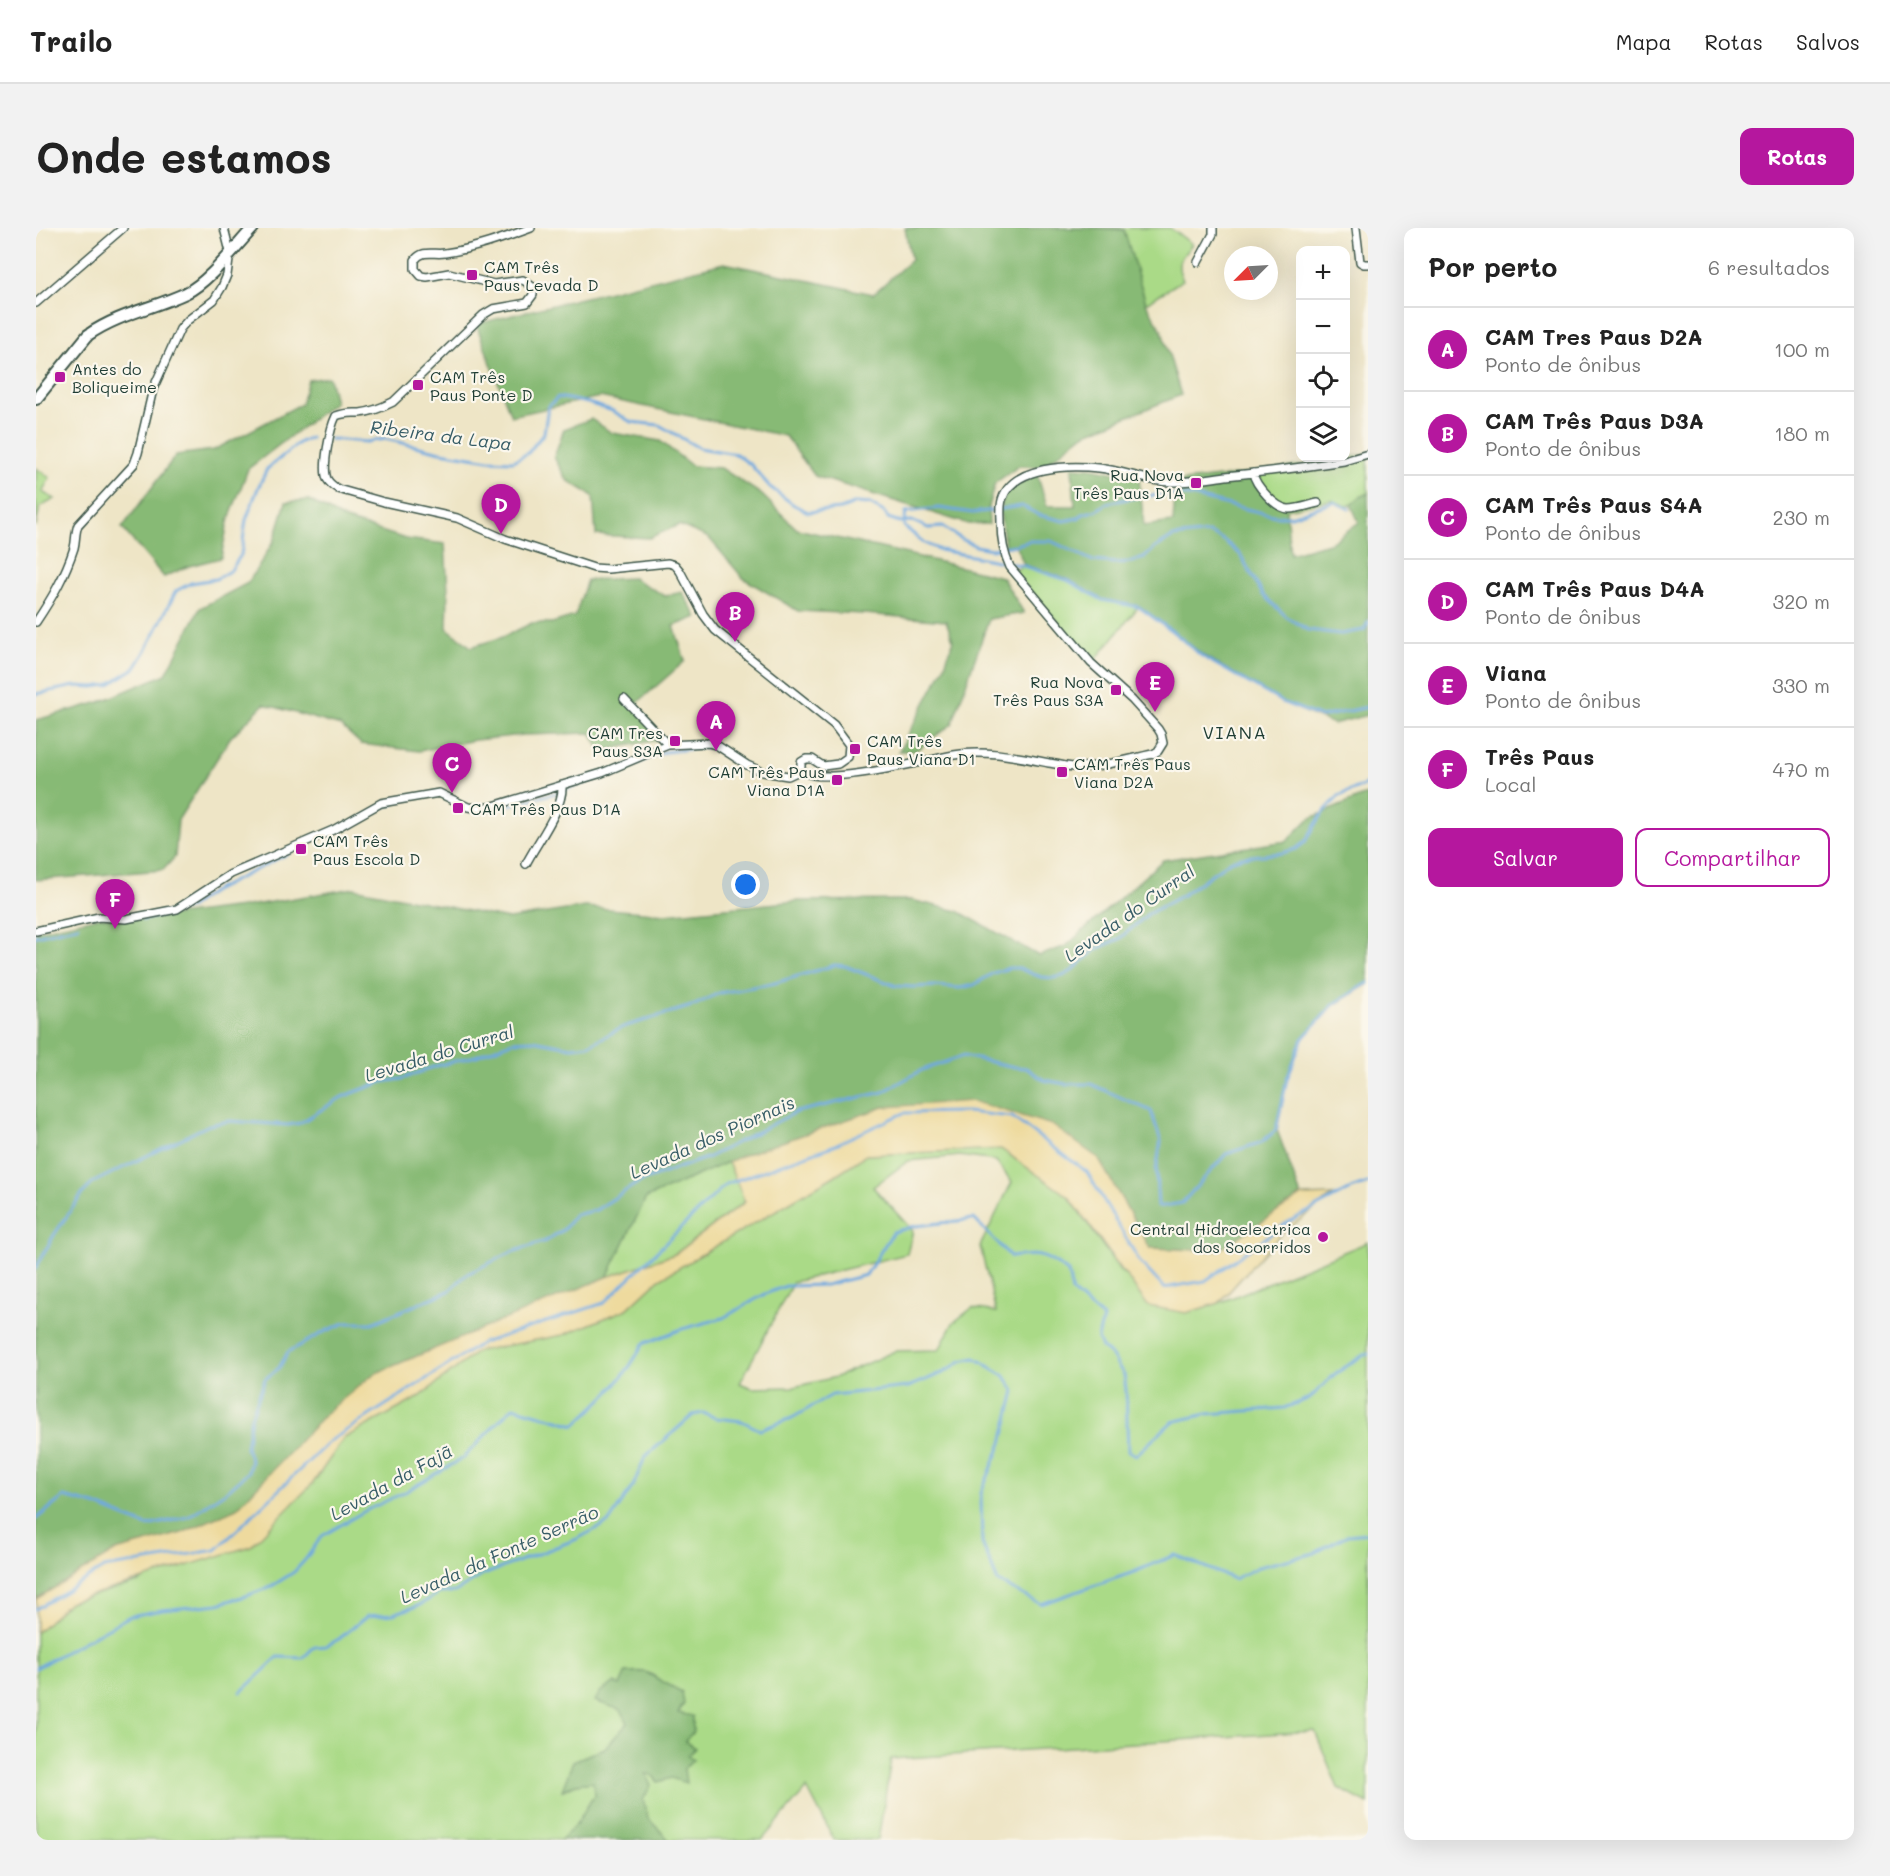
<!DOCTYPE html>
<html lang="pt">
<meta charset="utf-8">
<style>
:root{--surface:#fff;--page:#f2f2f2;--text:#222;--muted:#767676;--line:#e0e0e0;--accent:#b5179e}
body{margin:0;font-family:Mali,sans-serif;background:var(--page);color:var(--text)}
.controls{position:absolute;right:18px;top:18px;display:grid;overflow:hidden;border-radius:12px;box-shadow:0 6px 24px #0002}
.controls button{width:54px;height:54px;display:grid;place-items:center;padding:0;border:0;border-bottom:2px solid var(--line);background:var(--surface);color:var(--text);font:30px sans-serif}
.compass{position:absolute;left:1188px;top:18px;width:54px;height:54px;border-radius:50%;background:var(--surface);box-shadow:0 6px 24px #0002;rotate:246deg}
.you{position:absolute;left:710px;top:657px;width:21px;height:21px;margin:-15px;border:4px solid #fff;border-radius:50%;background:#1a73e8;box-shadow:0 0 0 9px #1a73e833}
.badge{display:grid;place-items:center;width:39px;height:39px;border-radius:50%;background:var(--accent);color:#fff;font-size:20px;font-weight:700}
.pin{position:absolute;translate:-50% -50px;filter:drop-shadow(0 2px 3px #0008)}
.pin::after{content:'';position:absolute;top:32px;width:21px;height:18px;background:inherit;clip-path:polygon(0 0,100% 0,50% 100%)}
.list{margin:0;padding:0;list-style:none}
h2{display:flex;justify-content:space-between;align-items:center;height:78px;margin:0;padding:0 24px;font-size:26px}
h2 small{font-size:20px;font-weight:400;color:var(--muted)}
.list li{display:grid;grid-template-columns:39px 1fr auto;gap:18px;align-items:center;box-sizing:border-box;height:84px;padding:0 24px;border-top:2px solid var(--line)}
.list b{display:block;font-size:22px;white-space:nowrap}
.list p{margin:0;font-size:20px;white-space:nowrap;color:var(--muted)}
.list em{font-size:20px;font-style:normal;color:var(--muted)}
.actions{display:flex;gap:12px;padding:18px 24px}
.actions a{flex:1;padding:14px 0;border:2px solid var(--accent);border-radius:12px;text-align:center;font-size:21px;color:var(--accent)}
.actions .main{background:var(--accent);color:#fff}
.icon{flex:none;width:33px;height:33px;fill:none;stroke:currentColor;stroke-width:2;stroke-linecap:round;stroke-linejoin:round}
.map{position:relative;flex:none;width:1332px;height:1612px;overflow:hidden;border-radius:12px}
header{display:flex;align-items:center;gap:36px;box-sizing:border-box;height:84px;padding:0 30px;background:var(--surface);border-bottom:2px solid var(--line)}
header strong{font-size:28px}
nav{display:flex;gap:33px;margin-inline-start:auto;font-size:21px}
.intro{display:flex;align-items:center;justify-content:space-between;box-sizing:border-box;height:144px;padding:0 36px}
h1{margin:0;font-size:42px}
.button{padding:15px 27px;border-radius:12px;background:var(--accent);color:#fff;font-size:21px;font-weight:700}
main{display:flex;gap:36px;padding:0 36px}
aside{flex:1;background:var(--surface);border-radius:12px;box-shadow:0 6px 24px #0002}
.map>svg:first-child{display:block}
.green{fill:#aada87;stroke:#648c5e;stroke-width:1.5;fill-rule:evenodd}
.forest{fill:#87ba74;stroke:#537c54;stroke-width:1.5}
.sand{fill:#eeda9e;stroke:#868c69;stroke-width:1.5}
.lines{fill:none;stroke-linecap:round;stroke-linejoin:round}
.stream{stroke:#6fa9df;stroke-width:3}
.street-casing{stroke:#3e564a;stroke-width:10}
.secondary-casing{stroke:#3e564a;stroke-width:14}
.street{stroke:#fff;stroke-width:7}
.secondary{stroke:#fff;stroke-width:10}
.poi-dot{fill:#b5179e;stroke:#fbf7ec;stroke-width:2}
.labels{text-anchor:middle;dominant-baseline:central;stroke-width:4.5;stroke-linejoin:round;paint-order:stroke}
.poi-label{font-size:16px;fill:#1f3d34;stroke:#fbf7ec;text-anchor:start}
.water-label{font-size:18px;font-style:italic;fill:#375d67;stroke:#fbf7ec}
.neighbourhood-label{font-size:18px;letter-spacing:1.5px;fill:#1f3d34;stroke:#fbf7ec}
</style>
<header>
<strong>Trailo</strong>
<nav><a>Mapa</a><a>Rotas</a><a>Salvos</a></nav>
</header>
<div class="intro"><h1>Onde estamos</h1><a class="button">Rotas</a></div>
<main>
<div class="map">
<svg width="1332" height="1612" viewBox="0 0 1332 1612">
<rect width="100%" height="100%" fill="#fbf7ec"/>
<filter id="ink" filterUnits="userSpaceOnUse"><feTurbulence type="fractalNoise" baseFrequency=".0167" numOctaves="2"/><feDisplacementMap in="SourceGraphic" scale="12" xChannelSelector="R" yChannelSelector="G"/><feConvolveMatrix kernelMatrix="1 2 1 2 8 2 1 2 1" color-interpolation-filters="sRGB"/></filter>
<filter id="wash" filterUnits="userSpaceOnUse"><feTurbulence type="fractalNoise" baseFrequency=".008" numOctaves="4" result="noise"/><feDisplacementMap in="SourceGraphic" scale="24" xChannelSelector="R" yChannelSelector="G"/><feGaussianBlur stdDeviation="1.35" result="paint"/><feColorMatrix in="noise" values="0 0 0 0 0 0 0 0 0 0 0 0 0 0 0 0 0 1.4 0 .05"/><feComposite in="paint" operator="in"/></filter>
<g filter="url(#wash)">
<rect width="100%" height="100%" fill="#eee5c6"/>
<path class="green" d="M 1060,0 L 1134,0 L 1156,16 C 1145,31 1138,34 1147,52 L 1110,75 L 1088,2 Z
M 1332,226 L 1332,265 L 1324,269 L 1315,277 L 1311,278 L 1295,272 L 1250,281 L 1228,263 L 1217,245 Z
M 0,240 L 14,250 L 6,264 L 19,271 L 4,279 L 0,299 Z
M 988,337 L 1031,351 L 1066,372 L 1103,378 L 1060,431 L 1043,417 L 977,344 Z
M 965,921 L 1033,969 L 1085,1044 L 1150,1085 L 1183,1075 L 1332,1014 L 1332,1576 L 1302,1560 L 1279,1503 L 855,1531 L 842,1612 L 798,1612 L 771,1560 L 726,1612 L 633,1612 L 612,1590 L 607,1572 L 610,1545 L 616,1547 L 622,1554 C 637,1550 647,1543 657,1532 L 651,1528 C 647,1503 638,1451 609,1444 C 603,1443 596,1444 590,1444 C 582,1462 583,1478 592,1495 L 569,1520 L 537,1533 L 527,1562 L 540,1556 L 557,1554 L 559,1566 L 541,1595 L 525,1612 L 0,1612 L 0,1405 L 33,1374 L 103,1354 L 277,1255 L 308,1210 L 382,1170 L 442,1123 L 527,1107 L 591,1081 L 622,1052 L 798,948 L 829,927 ZM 924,928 L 960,933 L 976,954 L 944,1018 L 960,1084 L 936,1080 L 917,1095 L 903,1122 L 859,1123 L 800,1149 L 758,1159 L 716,1160 L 704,1155 L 757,1054 L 871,1026 L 877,1003 L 837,959 L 872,933 Z
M 692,934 L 709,973 L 639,1026 L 571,1049 L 610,970 Z"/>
<path class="forest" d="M 869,0 L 1060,0 L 1088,2 L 1110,75 L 1126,103 L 1145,167 L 1048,206 L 1006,239 L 983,238 L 959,255 L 952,279 L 953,296 L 932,296 L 779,248 L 749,208 L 564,169 L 475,188 L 440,96 L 688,35 L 837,66 L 875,32 Z
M 293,149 L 299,174 L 212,241 L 192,294 L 185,330 L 153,338 L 128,349 L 86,300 L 140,227 L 178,222 L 265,176 L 272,152 Z
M 555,191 L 576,205 L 624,213 L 656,238 L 685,240 L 725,266 L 761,301 L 867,325 L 966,349 L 988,385 L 953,391 L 916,496 L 879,523 L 863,523 L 908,440 L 917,412 L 910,393 L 829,386 L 762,383 L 707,350 L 673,310 L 643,297 L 613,310 L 560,307 L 557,268 L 531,252 L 518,229 L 528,201 Z
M 1036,239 L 1055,240 L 1103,250 L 1108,298 L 1137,294 L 1140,254 L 1217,245 L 1218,251 L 1250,281 L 1254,326 L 1296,314 L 1323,294 L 1315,277 L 1324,269 L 1332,265 L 1332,487 L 1297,496 L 1246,474 L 1168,428 L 1137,403 L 1103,378 L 1066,372 L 1031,351 L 988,337 L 980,317 L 969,319 L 964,283 L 969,264 L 1000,243 L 1011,278 L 1039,278 Z
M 273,272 L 310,292 L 370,311 L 409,316 L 412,363 L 411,400 L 435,419 L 467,409 L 496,395 L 516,395 L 539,388 L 551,352 L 597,350 L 629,368 L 646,364 L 661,389 L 638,398 L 649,433 L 601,475 L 626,511 L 565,523 L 555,505 L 487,507 L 439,512 L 383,523 L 325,516 L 305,498 L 228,476 L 194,510 L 142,592 L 139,629 L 127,642 L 0,652 L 0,492 L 64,474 L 130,446 L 164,380 L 212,355 L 238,313 L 250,274 Z
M 1332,566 L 1332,756 L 1298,777 L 1266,811 L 1251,851 L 1241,902 L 1265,968 L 1182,1023 L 1114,1020 L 1062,930 L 848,879 L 708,927 L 610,970 L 571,1049 L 338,1146 L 291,1184 L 201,1280 L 146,1305 L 80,1323 L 0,1371 L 0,703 L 63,689 L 90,691 L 141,687 L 206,679 L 318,660 L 473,691 L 549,679 L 629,686 L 763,673 L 875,672 L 922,683 L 1003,728 L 1030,718 L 1127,632 L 1251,613 L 1273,591 Z
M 590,1444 L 609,1444 L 646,1464 L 648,1476 L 642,1485 L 657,1488 L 657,1504 L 649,1513 L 659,1520 L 652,1528 L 657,1532 L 648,1541 L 650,1555 L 635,1550 L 622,1554 L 616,1547 L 610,1546 L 615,1557 L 607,1572 L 612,1590 L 633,1612 L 525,1612 L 541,1595 L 559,1566 L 557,1554 L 540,1556 L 526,1562 L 537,1533 L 569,1520 L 592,1495 L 585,1482 L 559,1473 L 564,1464 L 578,1455 L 584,1457 Z"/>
<path class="sand" d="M 936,873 L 1016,897 L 1062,930 L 1114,1020 L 1182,1023 L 1265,968 L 1297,967 L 1244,1007 L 1183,1075 L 1150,1085 L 1112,1078 L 1033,969 L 965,921 L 830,927 L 798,948 L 622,1052 L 591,1081 L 527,1107 L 442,1123 L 382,1170 L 308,1210 L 277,1255 L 215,1318 L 33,1374 L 0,1405 L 0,1371 L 80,1323 L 146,1305 L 201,1280 L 291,1184 L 338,1146 L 571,1049 L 639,1026 L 709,974 L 692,934 L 708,927 L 848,879 Z"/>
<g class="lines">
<path class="stream" d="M 294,211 L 330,214 L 349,211 L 405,224 L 453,232 L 477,233 L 492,225 L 508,205 L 512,179 L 522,169 L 552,175 L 577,183 L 595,194 L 623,197 L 663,220 L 700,226 L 715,237 L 734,259 L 758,277 L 772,284 L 805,281 L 820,275 L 834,276 L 848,284 L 852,290 L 864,294 L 876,293 L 892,300 L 907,299 L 927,312 L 940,318 L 955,321 L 980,317 L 994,313 L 1015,313 L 1057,333 L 1079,335 L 1095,334 L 1108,330 L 1119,320 L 1137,309 L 1173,305 L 1186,311 L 1204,326 L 1227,367 L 1251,389 L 1272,402 L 1305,406 L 1328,402 L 1332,394
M 1313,281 L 1298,274 L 1255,288 L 1240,288 L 1155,268 L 1124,267 L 1101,269 L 1071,275 L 1061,282 L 1047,286 L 1042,290 L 1028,293 L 1003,287 L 986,278 L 937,285 L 903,280 L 870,284 L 868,298 L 888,315 L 904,322 L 988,338 L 1031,352 L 1066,372 L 1103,379 L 1136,403 L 1167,429 L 1246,474 L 1285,489 L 1332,479
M 0,466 L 39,458 L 58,459 L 72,457 L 99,440 L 109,424 L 140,363 L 155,355 L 180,351 L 195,342 L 205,327 L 210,292 L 222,260 L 231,241 L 264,214 L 275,210
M 473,577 L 520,565 L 574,546 L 628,524 L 671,519
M 422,578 C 433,583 440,585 453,582
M 314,598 L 345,579 L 358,576
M 106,692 L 153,680 L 176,664 L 253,625
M 0,708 L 42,698
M 0,1040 L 18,1007 L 46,966 L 58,954 L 173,897 L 194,893 L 252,897 L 264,895 L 306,869 L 346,854 L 366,851 L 400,838 L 440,828 L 478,813 L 497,812 L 535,819 L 553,817 L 587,799 L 659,777 L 683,765 L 739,755 L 799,737 L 809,738 L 860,758 L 877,759 L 899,758 L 924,760 L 938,757 L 957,745 L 973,740 L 982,740 L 1005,749 L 1017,750 L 1027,748 L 1036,743 L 1060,721 L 1083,711 L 1112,686 L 1145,668 L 1194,633 L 1206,629 L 1246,625 L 1260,621 L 1269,614 L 1287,585 L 1303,568 L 1332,556
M 0,1291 L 28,1269 L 59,1277 L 111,1298 L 152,1289 L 191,1263 L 212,1244 L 215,1233 L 210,1220 L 215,1189 L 229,1151 L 243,1140 L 252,1124 L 290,1103 L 309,1095 L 336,1095 L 413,1063 L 431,1046 L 476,1024 L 510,1013 L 528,1001 L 539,987 L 560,982 L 603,954 L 673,929 L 760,884 L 847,864 L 886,842 L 927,828 L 979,839 L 990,840 L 1008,852 L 1030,856 L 1055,856 L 1115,883 L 1125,913 L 1120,943 L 1122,979 L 1146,975 L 1190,926 L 1226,914 L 1240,902 L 1251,851 L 1266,811 L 1298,776 L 1332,755
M 0,1381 L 68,1340 L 180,1322 L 294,1213 L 446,1115 L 568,1075 L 690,956 L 794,919 L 868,885 L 931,884 L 976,889 L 1051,944 L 1104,1034 L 1128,1060 L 1169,1053 L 1252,994 L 1315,961 L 1332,955
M 0,1440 L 94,1388 L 126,1382 L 182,1376 L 213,1367 L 236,1358 L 258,1344 L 269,1332 L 286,1308 L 327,1284 L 369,1264 L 427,1230 L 477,1179 L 539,1197 C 567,1171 589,1151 607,1116 L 646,1101 L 687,1090 L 729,1066 L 750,1058 L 790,1057 L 830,1047 L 857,1004 L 879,998 L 938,991 L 975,1029 C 1004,1025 1008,1026 1032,1044 L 1036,1064 L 1067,1090 L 1062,1110 L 1066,1120 L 1075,1127 L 1088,1147 L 1090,1162 L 1092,1223 L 1100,1227 L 1136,1194 L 1171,1186 L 1248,1180 L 1274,1170 L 1299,1146 L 1329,1126 L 1332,1126
M 205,1464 L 242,1429 L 267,1430 L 278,1419 L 290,1418 L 303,1411 L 331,1388 L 357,1386 L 384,1377 L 403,1365 L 419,1364 L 447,1347 L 541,1311 L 573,1294 L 597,1258 L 609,1229 L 657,1187 L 667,1185 L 680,1190 L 706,1193 L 724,1202 L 756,1190 L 796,1167 L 872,1159 L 909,1144 L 925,1133 L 939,1130 L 968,1147 L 979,1163 L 966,1215 L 945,1265 L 946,1315 L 962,1354 L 1005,1376 L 1098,1344 L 1139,1327 L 1198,1351 L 1222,1339 L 1279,1325 L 1311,1307 L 1332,1305"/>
</g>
</g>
<g filter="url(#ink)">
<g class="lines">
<defs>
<path id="street" d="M 495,0 C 468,10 438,21 409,25 C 398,27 387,21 379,32 L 379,41 L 385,48 L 391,49 L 413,45 L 458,56 L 487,52 L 497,59 L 497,67 L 491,75 L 457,81 L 447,87 L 357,174 C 347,179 336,184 324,185 C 315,185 309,184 300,188 C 294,200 286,239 291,251 C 294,256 297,258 302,261 L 348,274 L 421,290 L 469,311 L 558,340 L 572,341 L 632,335 L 639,337 L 644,343 L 667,386 L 679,402 L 798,497 L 813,517 L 812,529 L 802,536 L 787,538 L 776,531 L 770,531 L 765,534 L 765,542
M 1320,0 L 1324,34 L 1328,36 L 1332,36
M 1162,34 L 1177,6 L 1177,0
M 0,75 L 87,0
M 1217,245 C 1219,257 1240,281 1253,281 C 1262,281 1273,277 1282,275
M 0,394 C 16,370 29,348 38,320 C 40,312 39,305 42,297 L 98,236 L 102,225 L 117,161 L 144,101 L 152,92 L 178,72 L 186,59 L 191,47 L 194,24 L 188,0
M 588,471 L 632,517
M 765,542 C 782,560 892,532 918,527 C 948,521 983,529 1013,535 C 1022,536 1032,539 1040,539 C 1066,540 1092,531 1117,526 L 1122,523 L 1127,515 L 1125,506 L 1122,501 L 1096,472 L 1055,435 L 974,339 C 967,324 965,311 965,295 C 965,287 964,279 966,272 C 976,237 1035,237 1063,240 C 1089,243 1113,255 1140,254 C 1156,254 1173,250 1190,248 C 1229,244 1269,239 1308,233 L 1332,226
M 490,636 C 501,614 528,580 526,557
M 0,703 L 63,689 L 90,691 L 141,681 L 195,646 L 297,602 L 345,575 L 403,565 L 432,579 L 441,580 L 454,579 L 566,545 L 632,517 L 673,515 L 682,518 L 711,537 L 727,544 L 752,548 L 765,542"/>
<path id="secondary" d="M 0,171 L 52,107 C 82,86 118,80 150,65 C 173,54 199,19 217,0"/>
</defs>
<use href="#street" class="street-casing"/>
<use href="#secondary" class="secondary-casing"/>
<use href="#street" class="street"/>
<use href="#secondary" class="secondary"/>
</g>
</g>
<g class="poi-dot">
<rect x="430" y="41" width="12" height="12" rx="3"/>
<rect x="18" y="143" width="12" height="12" rx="3"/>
<rect x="376" y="151" width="12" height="12" rx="3"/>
<rect x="1154" y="249" width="12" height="12" rx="3"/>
<rect x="1074" y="456" width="12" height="12" rx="3"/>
<rect x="633" y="507" width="12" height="12" rx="3"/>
<rect x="813" y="515" width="12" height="12" rx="3"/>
<rect x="1020" y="538" width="12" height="12" rx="3"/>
<rect x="795" y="546" width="12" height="12" rx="3"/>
<rect x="416" y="574" width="12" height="12" rx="3"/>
<rect x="259" y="615" width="12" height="12" rx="3"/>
<circle cx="1287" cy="1009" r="6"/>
</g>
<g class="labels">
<g class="poi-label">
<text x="448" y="38">CAM Três<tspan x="448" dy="18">Paus Levada D</tspan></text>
<text x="36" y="140">Antes do<tspan x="36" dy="18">Boliqueime</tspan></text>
<text x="394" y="148">CAM Três<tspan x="394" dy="18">Paus Ponte D</tspan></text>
<text x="1148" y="246" text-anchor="end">Rua Nova<tspan x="1148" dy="18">Três Paus D1A</tspan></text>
<text x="1068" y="453" text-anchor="end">Rua Nova<tspan x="1068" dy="18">Três Paus S3A</tspan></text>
<text x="627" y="504" text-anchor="end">CAM Tres<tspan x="627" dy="18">Paus S3A</tspan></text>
<text x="831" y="512">CAM Três<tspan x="831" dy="18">Paus Viana D1</tspan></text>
<text x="1038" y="535">CAM Três Paus<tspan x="1038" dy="18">Viana D2A</tspan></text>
<text x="789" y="543" text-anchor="end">CAM Três Paus<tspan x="789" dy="18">Viana D1A</tspan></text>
<text x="434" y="580">CAM Três Paus D1A</text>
<text x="277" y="612">CAM Três<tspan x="277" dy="18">Paus Escola D</tspan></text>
<text x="1275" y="1000" text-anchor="end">Central Hidroelectrica<tspan x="1275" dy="18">dos Socorridos</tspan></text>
</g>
<g class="water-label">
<text transform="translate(405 207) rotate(7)">Ribeira da Lapa</text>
<text transform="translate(1093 685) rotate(-35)">Levada do Curral</text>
<text transform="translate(403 825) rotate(-17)">Levada do Curral</text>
<text transform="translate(676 909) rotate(-24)">Levada dos Piornais</text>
<text transform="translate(355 1254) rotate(-29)">Levada da Fajã</text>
<text transform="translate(463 1326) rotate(-24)">Levada da Fonte Serrão</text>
</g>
<g class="neighbourhood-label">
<text x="1199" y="504">VIANA</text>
</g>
</g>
</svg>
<div class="controls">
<button>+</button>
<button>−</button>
<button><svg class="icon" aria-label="locate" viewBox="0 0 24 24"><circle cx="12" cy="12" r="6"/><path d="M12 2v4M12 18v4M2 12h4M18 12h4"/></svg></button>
<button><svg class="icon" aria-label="layers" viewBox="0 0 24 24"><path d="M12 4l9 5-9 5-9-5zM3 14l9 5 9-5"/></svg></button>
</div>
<svg class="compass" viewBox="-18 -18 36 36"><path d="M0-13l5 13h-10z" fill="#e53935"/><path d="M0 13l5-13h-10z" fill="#767676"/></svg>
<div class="you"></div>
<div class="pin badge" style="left:680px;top:523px">A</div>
<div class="pin badge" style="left:699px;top:414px">B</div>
<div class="pin badge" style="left:416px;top:565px">C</div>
<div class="pin badge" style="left:465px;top:306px">D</div>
<div class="pin badge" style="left:1119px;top:484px">E</div>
<div class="pin badge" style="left:79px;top:701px">F</div>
</div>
<aside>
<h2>Por perto<small>6 resultados</small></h2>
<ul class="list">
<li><span class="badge">A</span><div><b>CAM Tres Paus D2A</b><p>Ponto de ônibus</p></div><em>100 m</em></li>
<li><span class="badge">B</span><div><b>CAM Três Paus D3A</b><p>Ponto de ônibus</p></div><em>180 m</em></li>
<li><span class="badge">C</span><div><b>CAM Três Paus S4A</b><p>Ponto de ônibus</p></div><em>230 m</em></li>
<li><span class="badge">D</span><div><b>CAM Três Paus D4A</b><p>Ponto de ônibus</p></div><em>320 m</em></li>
<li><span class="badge">E</span><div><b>Viana</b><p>Ponto de ônibus</p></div><em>330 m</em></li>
<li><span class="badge">F</span><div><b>Três Paus</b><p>Local</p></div><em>470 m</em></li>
</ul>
<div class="actions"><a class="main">Salvar</a><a>Compartilhar</a></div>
</aside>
</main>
